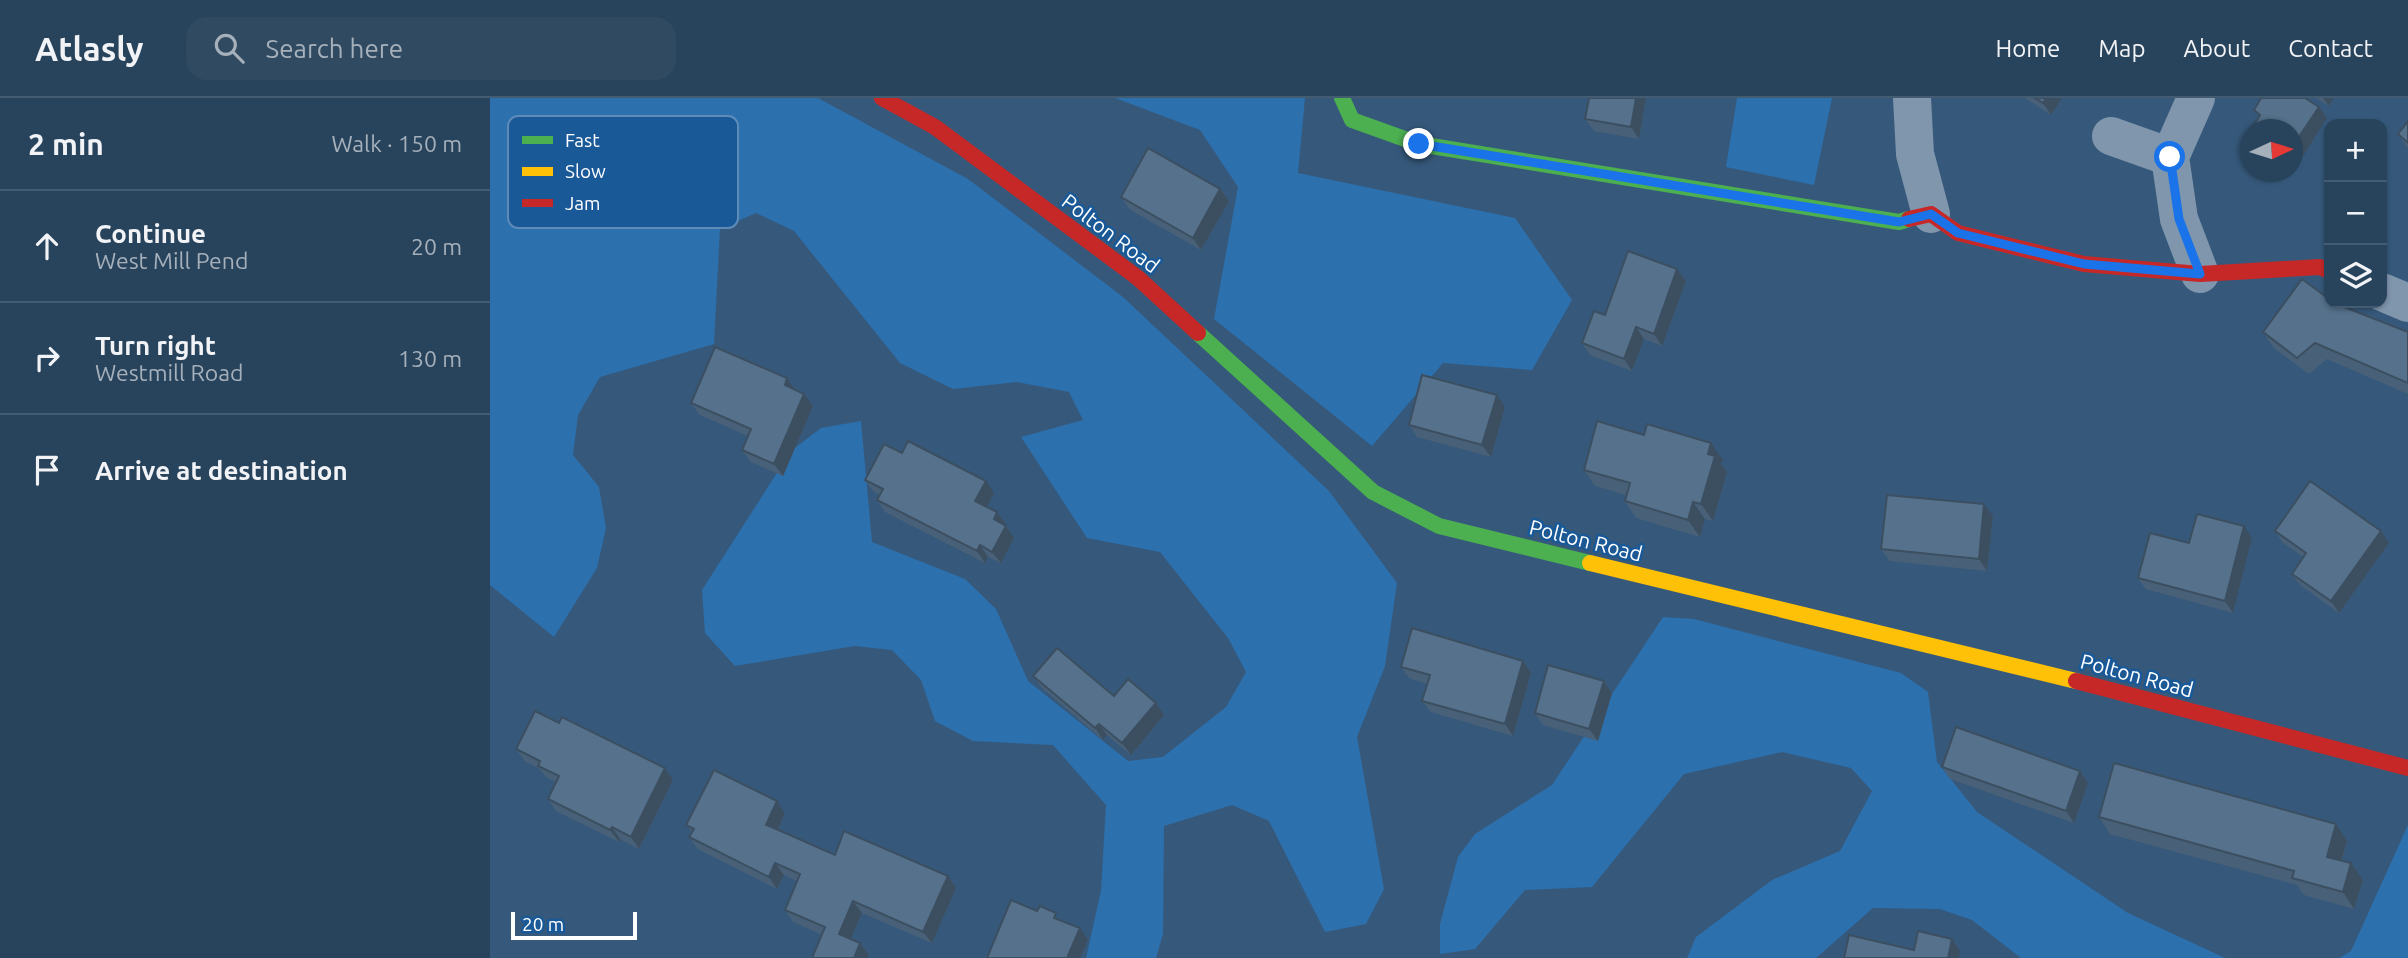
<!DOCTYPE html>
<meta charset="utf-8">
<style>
:root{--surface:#28435c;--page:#304a62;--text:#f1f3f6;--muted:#a5b0bb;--line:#445c72}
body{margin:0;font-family:Ubuntu,sans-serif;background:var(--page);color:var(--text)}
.controls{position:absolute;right:21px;top:21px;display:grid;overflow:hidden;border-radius:14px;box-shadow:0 2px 5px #0004}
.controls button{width:63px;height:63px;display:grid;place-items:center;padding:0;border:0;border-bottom:2px solid var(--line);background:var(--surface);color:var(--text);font:35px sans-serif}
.compass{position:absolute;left:1750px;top:21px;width:63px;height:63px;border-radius:50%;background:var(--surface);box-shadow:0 2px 5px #0004;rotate:86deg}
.scale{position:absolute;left:21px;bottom:18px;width:126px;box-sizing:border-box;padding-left:7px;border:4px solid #fff;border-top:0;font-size:19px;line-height:24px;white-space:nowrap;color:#fff;-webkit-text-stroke:5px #195998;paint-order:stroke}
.stop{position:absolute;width:21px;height:21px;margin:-16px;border:5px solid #1a73e8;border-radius:50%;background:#fff}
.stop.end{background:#1a73e8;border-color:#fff;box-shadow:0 2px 7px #0008}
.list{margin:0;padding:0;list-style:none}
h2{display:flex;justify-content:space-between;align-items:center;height:91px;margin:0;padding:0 28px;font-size:30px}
h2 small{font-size:23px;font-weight:400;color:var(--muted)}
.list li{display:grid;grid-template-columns:46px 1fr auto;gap:21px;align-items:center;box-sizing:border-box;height:112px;padding:0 28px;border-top:2px solid var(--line)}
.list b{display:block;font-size:26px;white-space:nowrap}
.list p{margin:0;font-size:23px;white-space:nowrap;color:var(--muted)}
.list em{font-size:23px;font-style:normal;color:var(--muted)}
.icon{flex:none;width:38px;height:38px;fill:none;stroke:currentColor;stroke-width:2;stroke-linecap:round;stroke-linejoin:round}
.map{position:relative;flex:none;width:1918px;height:860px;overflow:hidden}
header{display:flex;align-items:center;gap:42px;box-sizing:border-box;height:98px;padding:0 35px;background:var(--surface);border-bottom:2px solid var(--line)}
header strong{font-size:33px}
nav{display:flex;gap:38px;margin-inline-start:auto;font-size:24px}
.search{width:490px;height:63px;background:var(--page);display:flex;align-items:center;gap:18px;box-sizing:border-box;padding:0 24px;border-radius:21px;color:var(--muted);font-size:26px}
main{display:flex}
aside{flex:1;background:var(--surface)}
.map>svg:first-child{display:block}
.green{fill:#2d70ae}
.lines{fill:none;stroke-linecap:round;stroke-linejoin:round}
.street{stroke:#8096ad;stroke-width:38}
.fast{stroke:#4caf50;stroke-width:16}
.slow{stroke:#ffc107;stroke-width:16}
.jam{stroke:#c62828;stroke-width:16}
.wall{fill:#496178}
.shaded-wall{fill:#3c4f61}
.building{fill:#55718b;stroke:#3c4f61;stroke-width:2}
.route{stroke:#1a73e8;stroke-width:9}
.labels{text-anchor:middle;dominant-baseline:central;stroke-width:5;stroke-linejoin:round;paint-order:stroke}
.street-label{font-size:21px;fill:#fff;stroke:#195998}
.key{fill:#195998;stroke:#5e8bb7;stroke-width:2}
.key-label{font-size:19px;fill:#fff}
</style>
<header>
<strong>Atlasly</strong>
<div class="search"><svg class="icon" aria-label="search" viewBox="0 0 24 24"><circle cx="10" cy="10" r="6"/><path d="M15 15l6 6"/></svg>Search here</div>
<nav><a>Home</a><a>Map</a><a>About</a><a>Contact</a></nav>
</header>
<main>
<aside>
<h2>2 min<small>Walk · 150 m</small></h2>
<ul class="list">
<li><svg class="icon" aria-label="ahead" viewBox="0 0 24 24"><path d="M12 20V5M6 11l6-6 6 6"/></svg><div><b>Continue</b><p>West Mill Pend</p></div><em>20 m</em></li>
<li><svg class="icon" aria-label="right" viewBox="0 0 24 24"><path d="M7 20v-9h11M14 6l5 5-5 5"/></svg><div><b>Turn right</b><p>Westmill Road</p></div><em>130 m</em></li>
<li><svg class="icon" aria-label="arrive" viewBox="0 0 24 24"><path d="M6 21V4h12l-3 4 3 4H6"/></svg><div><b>Arrive at destination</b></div></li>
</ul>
</aside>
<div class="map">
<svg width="1918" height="860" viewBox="0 0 1918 860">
<rect width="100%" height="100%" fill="#36597b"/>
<path class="green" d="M 0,0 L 328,0 L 478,81 L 633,199 L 839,393 L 907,485 L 895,568 L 867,639 L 894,791 L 876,826 L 835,834 L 779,723 L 742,707 L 674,728 L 673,836 L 666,860 L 596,860 L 611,793 L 616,707 L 563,647 L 483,643 L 445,623 L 431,582 L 402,552 L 365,548 L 245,568 L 215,535 L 212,492 L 301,353 L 331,330 L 371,323 L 382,444 L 475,481 L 506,511 L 538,583 L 638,663 L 673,659 L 736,609 L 756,574 L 738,540 L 670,454 L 597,440 L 531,339 L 593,322 L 579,294 L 527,284 L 463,291 L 410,265 L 304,133 L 266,115 L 230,131 L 224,246 L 110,279 L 88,317 L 83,357 L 109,389 L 116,430 L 107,470 L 64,539 L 0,487 Z
M 625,0 L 815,0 L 808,75 L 1025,120 L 1082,202 L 1042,272 L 953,265 L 882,348 L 724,221 L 748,89 L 710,32 Z
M 1247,0 L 1342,0 L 1324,87 L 1236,69 Z
M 1173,519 L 1204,521 L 1411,575 L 1438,594 L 1447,664 L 1487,714 L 1638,815 L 1735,860 L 1531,860 L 1482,822 L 1450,811 L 1383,810 L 1326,860 L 1197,860 L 1206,839 L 1282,782 L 1350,753 L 1382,693 L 1361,670 L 1292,654 L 1194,676 L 1102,789 L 1035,792 L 985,851 L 950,856 L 950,826 L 968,759 L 985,736 L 1062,687 Z
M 1918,727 L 1918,860 L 1850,860 L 1861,853 Z"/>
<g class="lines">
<path class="street" d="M 1422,0 L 1425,56 L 1441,116
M 1706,0 L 1680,59 L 1689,121 L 1710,176
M 1621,38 L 1680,59
M 1892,194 L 1918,205"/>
<path class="fast" d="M 852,0 L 862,22 L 929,46 L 1409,124 L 1419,121
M 708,235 L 883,394 L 949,428 L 1100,465"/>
<path class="slow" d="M 1100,465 L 1586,583"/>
<path class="jam" d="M 392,0 L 445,29 L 648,180 L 708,235
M 1419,121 L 1441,116 L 1468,135 L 1594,166 L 1710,176 L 1830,169 L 1839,173
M 1586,583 L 1918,670"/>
</g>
<path class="wall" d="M 1156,0 L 1149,41 L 1104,33 L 1095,21 Z
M 1535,0 L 1572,0 L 1561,17 Z
M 1826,0 L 1844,0 L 1839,8 Z
M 1918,23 L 1918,50 L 1908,36 Z
M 730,91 L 739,103 L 711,152 L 639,111 L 631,99 Z
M 1196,183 L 1172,248 L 1154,241 L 1142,273 L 1100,257 L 1092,245 L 1115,217 Z
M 1847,206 L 1918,234 L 1918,296 L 1837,261 L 1819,276 L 1784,250 L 1773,234 Z
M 305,292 L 323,308 L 293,378 L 261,364 L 252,352 L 258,338 L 210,317 L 201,305 Z
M 1015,309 L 1001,359 L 927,339 L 919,327 Z
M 412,355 L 504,395 L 497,409 L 507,414 L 524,440 L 511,465 L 498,459 L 495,465 L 395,414 L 387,402 L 390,397 L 384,394 L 375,382 Z
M 1233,362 L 1231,366 L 1237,374 L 1223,423 L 1215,421 L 1210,439 L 1146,420 L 1135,403 L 1136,397 L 1105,388 L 1094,372 Z
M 1503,418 L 1497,473 L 1400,463 L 1391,451 Z
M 1785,433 L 1899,445 L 1849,515 L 1810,487 L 1802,476 L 1813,459 L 1793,445 Z
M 1762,440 L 1743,515 L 1656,491 L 1648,480 L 1699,445 Z
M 911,569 L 1041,575 L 1023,638 L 941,614 L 932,603 L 937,586 L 919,580 Z
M 543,578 L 624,598 L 674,617 L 641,657 L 617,637 L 613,642 L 552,590 Z
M 1114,583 L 1122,595 L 1108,643 L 1053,627 L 1045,615 Z
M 69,625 L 175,670 L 183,682 L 149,751 L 130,741 L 129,744 L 66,713 L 58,701 L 66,684 L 56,679 L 50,671 L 35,663 L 26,651 Z
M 1452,669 L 1590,673 L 1598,685 L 1584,725 L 1460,681 Z
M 295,715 L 288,732 L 345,757 L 466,790 L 442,845 L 372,815 L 361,840 L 370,845 L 379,857 L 303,824 L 295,812 L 307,783 L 294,777 L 287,791 L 208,751 L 199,739 L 202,734 L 196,727 Z
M 1609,719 L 1846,726 L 1857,743 L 1852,763 L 1861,765 L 1873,782 L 1864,811 L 1814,797 L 1807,787 L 1620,736 Z"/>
<path class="shaded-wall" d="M 1146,0 L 1156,0 L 1149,41 L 1141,29 Z
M 1556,0 L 1572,0 L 1561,17 L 1553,5 Z
M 1833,0 L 1844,0 L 1839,8 Z
M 1829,9 L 1837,20 L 1801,77 L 1798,74 L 1802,74 L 1802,49 Z
M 730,91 L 739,103 L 711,152 L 703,140 Z
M 1187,171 L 1196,183 L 1172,248 L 1164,236 Z
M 1146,229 L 1154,241 L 1142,273 L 1134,261 Z
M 297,280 L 305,292 L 295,287 Z
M 314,296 L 323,308 L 293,378 L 284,366 Z
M 1007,297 L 1015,309 L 1001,359 L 992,347 Z
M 1221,345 L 1233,362 L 1231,366 L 1237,374 L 1223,423 L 1211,406 L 1218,356 Z
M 496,383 L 504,395 L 494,415 L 485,403 Z
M 1203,404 L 1215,421 L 1210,439 L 1198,422 Z
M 1494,406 L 1503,418 L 1497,473 L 1489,461 Z
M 507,414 L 516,426 L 512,433 L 504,421 Z
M 516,428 L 524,440 L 511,465 L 502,454 Z
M 1754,428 L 1762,440 L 1743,515 L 1735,503 Z
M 1891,433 L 1899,445 L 1849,515 L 1841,503 Z
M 490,447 L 498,459 L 495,465 L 487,453 Z
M 1033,563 L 1041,575 L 1023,638 L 1015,626 Z
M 1114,583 L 1122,595 L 1108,643 L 1099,631 Z
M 666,605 L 674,617 L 641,657 L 632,645 Z
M 609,626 L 617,637 L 613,642 L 605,630 Z
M 175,670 L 183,682 L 149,751 L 141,739 Z
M 1590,673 L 1598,685 L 1584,725 L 1576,713 Z
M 287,703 L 295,715 L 285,738 L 276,727 Z
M 1846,726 L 1857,743 L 1848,775 L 1837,759 Z
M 122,729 L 130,741 L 129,744 L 120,732 Z
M 285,765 L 294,777 L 287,791 L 279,779 Z
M 1861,765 L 1873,782 L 1864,811 L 1853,794 Z
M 458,778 L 466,790 L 442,845 L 433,834 Z
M 363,803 L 372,815 L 358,847 L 349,836 Z
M 590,830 L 598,842 L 590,860 L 577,860 Z
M 1462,841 L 1470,853 L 1469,860 L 1458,860 Z
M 370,845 L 379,857 L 377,860 L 364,860 Z"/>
<path class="building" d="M 1099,0 L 1146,0 L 1141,29 L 1095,21 Z
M 1545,0 L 1556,0 L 1553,5 Z
M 1771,0 L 1815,0 L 1829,9 L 1802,49 L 1802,32 L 1761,32 L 1770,17 L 1764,12 Z
M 1918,23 L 1918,45 L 1908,36 Z
M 1760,32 L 1760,44 L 1755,41 Z
M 658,50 L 730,91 L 703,140 L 631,99 Z
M 1138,153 L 1187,171 L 1164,236 L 1146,229 L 1134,261 L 1092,245 L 1104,213 L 1115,217 Z
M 1812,181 L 1839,201 L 1839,205 L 1844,205 L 1918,234 L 1918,285 L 1825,245 L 1807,260 L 1773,234 Z
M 225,249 L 297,280 L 295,287 L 314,296 L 284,366 L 252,352 L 261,331 L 201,305 Z
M 932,277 L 1007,297 L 992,347 L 919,327 Z
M 1107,323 L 1154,337 L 1157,326 L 1221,345 L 1218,356 L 1225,358 L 1211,406 L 1203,404 L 1198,422 L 1135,403 L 1140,385 L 1094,372 Z
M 418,343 L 496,383 L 485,403 L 507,414 L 504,421 L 516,428 L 502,454 L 490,447 L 487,453 L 387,402 L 393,391 L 375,382 L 394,346 L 412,355 Z
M 1820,383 L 1891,433 L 1841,503 L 1802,476 L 1816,455 L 1785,433 Z
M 1397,397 L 1494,406 L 1489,461 L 1391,451 Z
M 1707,416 L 1754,428 L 1735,503 L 1648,480 L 1660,435 L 1699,445 Z
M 922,530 L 1033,563 L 1015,626 L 932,603 L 940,577 L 911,569 Z
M 567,550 L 624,598 L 638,581 L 666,605 L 632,645 L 609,626 L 605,630 L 543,578 Z
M 1058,567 L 1114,583 L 1099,631 L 1045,615 Z
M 45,613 L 69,625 L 72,619 L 175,670 L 141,739 L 122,729 L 120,732 L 58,701 L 69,678 L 48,668 L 50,663 L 26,651 Z
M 1466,629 L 1590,673 L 1576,713 L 1452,669 Z
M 1624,665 L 1846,726 L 1837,759 L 1861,765 L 1853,794 L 1802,780 L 1804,773 L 1609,719 Z
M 224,672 L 287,703 L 276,727 L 284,730 L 345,757 L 354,733 L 458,778 L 433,834 L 363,803 L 349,836 L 370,845 L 364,860 L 322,860 L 335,829 L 295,812 L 310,776 L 285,765 L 279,779 L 199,739 L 204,731 L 196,727 Z
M 521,802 L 547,813 L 550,808 L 566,815 L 564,820 L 590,830 L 577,860 L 497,860 Z
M 1428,833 L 1462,841 L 1458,860 L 1354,860 L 1359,837 L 1424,852 Z"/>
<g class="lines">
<path class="route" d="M 929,46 L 1409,124 L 1441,116 L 1468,135 L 1594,166 L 1710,176 L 1689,121 L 1680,59"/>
</g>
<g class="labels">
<g class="street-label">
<text transform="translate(621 135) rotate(37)">Polton Road</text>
<text transform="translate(1096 442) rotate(14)">Polton Road</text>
<text transform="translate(1647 577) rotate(15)">Polton Road</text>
</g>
</g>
<rect x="18" y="18" width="230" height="112" rx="10" class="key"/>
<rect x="32" y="38" width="31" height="8" fill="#4caf50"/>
<rect x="32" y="69" width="31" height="9" fill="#ffc107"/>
<rect x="32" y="101" width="31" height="8" fill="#c62828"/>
<g class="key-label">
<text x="75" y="49">Fast</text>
<text x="75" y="80">Slow</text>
<text x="75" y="112">Jam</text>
</g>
</svg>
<div class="controls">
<button>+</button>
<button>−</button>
<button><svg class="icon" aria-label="layers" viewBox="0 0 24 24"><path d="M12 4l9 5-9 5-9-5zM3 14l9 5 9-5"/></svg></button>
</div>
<svg class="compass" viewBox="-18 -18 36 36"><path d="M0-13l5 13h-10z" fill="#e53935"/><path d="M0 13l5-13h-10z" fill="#a5b0bb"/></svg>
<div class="scale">20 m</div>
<div class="stop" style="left:1680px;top:59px"></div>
<div class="stop end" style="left:929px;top:46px"></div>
</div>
</main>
